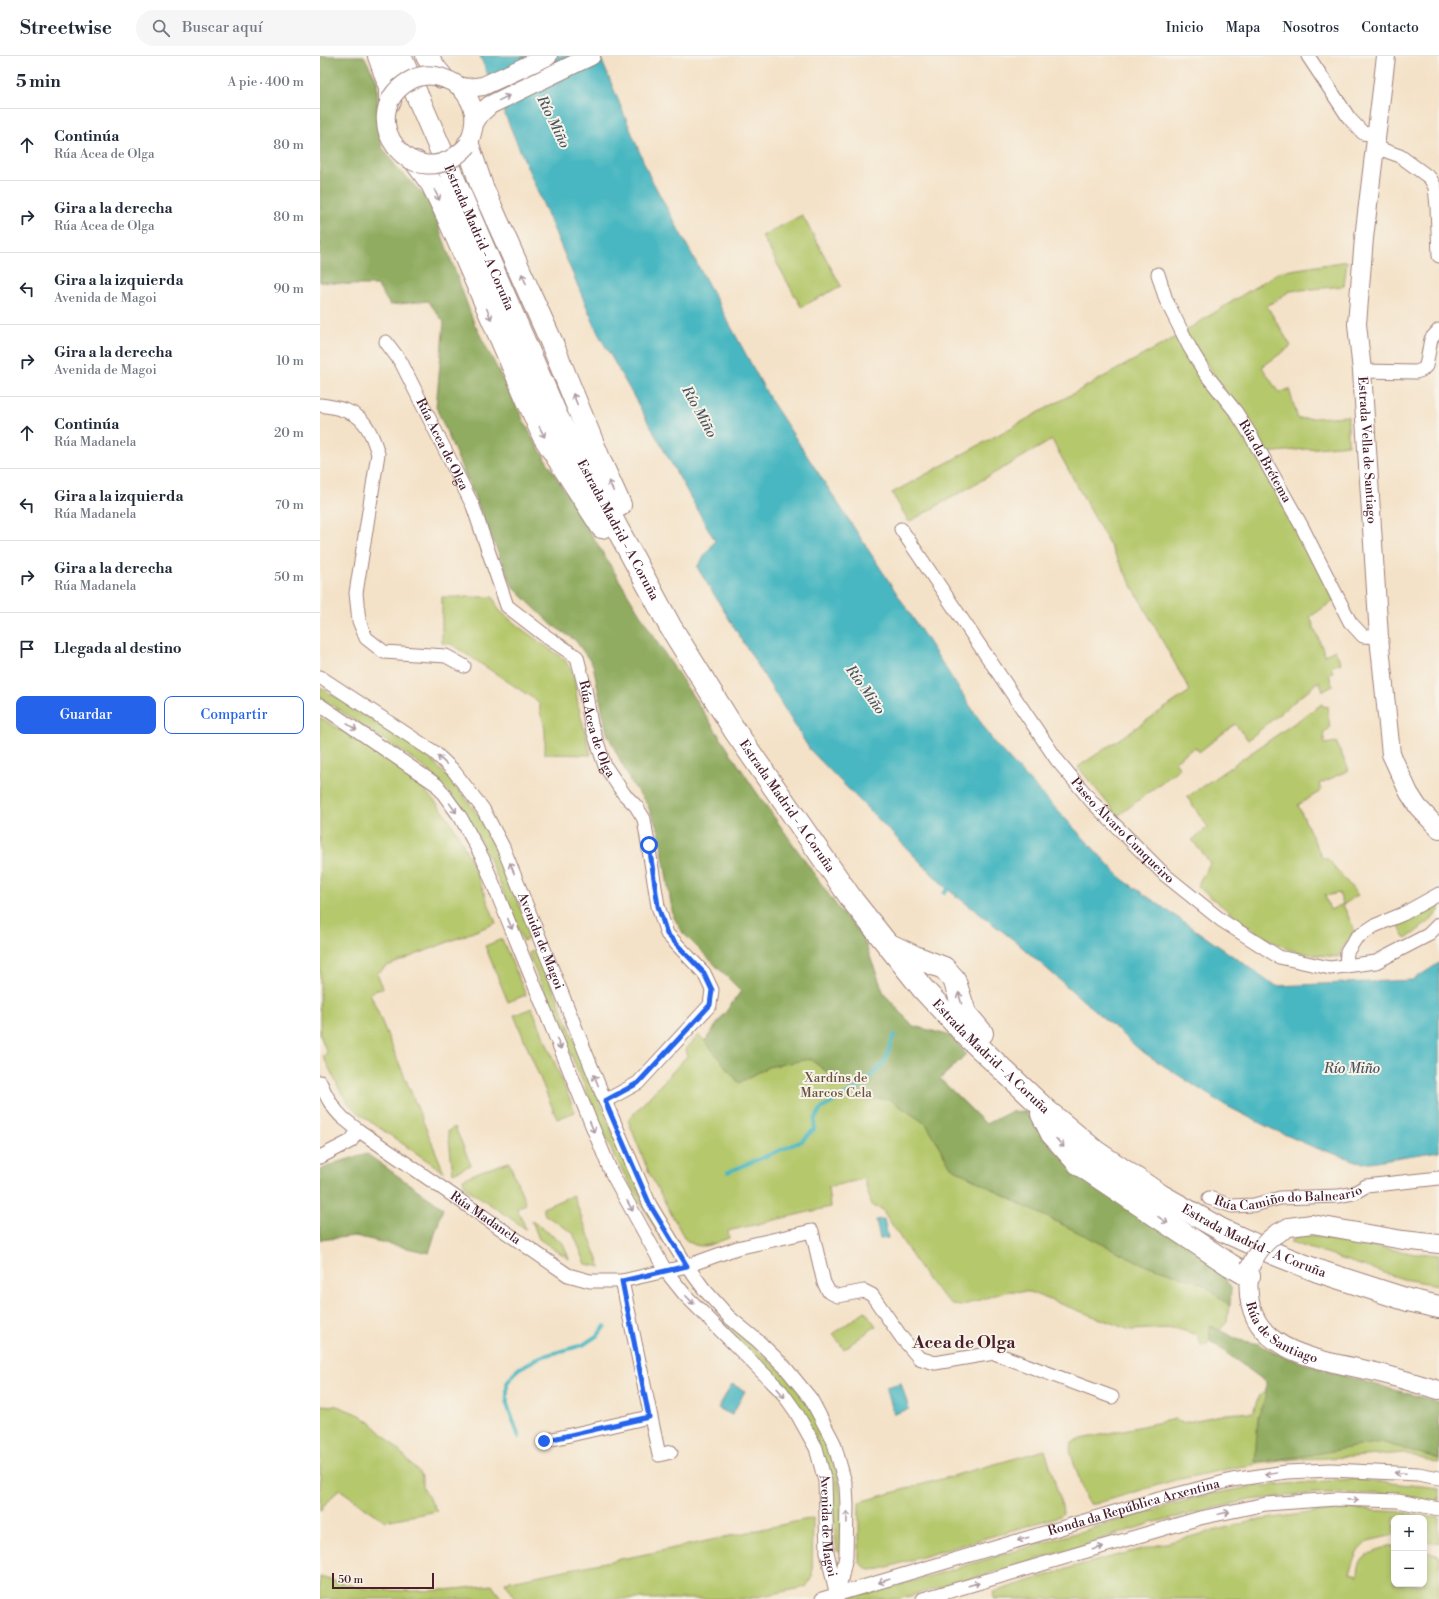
<!DOCTYPE html>
<html lang="es">
<meta charset="utf-8">
<style>
:root{--surface:#fff;--page:#f6f6f7;--text:#1f2937;--muted:#747a83;--line:#e0e1e3;--accent:#2563eb}
body{margin:0;font-family:"Libre Bodoni",serif;background:var(--page);color:var(--text)}
.controls{position:absolute;right:12px;bottom:12px;display:grid;overflow:hidden;border-radius:8px;box-shadow:0 2px 6px #0003}
.controls button{width:36px;height:36px;display:grid;place-items:center;padding:0;border:0;border-bottom:1px solid var(--line);background:var(--surface);color:var(--text);font:20px sans-serif}
.scale{position:absolute;left:12px;bottom:10px;width:102px;box-sizing:border-box;padding-left:4px;border:2px solid #4a1f2b;border-top:0;font-size:11px;line-height:14px;white-space:nowrap;color:#4a1f2b;-webkit-text-stroke:3px #f7f3e8;paint-order:stroke}
.stop{position:absolute;width:12px;height:12px;margin:-9px;border:3px solid #2563eb;border-radius:50%;background:#fff}
.stop.end{background:#2563eb;border-color:#fff;box-shadow:0 1px 4px #0008}
.list{margin:0;padding:0;list-style:none}
h2{display:flex;justify-content:space-between;align-items:center;height:52px;margin:0;padding:0 16px;font-size:17px}
h2 small{font-size:13px;font-weight:400;color:var(--muted)}
.list li{display:grid;grid-template-columns:26px 1fr auto;gap:12px;align-items:center;box-sizing:border-box;height:72px;padding:0 16px;border-top:1px solid var(--line)}
.list b{display:block;font-size:15px;white-space:nowrap}
.list p{margin:0;font-size:13px;white-space:nowrap;color:var(--muted)}
.list em{font-size:13px;font-style:normal;color:var(--muted)}
.actions{display:flex;gap:8px;padding:12px 16px}
.actions a{flex:1;padding:9px 0;border:1px solid var(--accent);border-radius:8px;text-align:center;font-size:14px;color:var(--accent)}
.actions .main{background:var(--accent);color:#fff}
.icon{flex:none;width:22px;height:22px;fill:none;stroke:currentColor;stroke-width:2;stroke-linecap:round;stroke-linejoin:round}
.map{position:relative;flex:none;width:1119px;height:1543px;overflow:hidden}
header{display:flex;align-items:center;gap:24px;box-sizing:border-box;height:56px;padding:0 20px;background:var(--surface);border-bottom:1px solid var(--line)}
header strong{font-size:19px}
nav{display:flex;gap:22px;margin-inline-start:auto;font-size:14px}
.search{width:280px;height:36px;background:var(--page);display:flex;align-items:center;gap:10px;box-sizing:border-box;padding:0 14px;border-radius:22px;color:var(--muted);font-size:15px}
main{display:flex}
aside{flex:1;background:var(--surface)}
.map>svg:first-child{display:block}
.green{fill:#b5c86c;stroke:#80744c;fill-rule:evenodd}
.forest{fill:#90ac60;stroke:#6d6646}
.water{fill:#49b7c1;stroke:#4a6b76}
.lines{fill:none;stroke-linecap:round;stroke-linejoin:round}
.stream{stroke:#49b7c1;stroke-width:4}
.street-casing{stroke:#9f807a;stroke-width:15}
.secondary-casing{stroke:#9f807a;stroke-width:20}
.highway-casing{stroke:#9f807a;stroke-width:24}
.street{stroke:#fff;stroke-width:13}
.secondary{stroke:#fff;stroke-width:18}
.highway{stroke:#fff;stroke-width:22}
.secondary-bridge-casing{stroke:#9f807a;stroke-width:20;stroke-linecap:butt}
.secondary-bridge{stroke:#fff;stroke-width:18}
.oneway{stroke:#ae9aa0}
.route{stroke:#2563eb;stroke-width:5}
.labels{text-anchor:middle;dominant-baseline:central;stroke-width:4;stroke-linejoin:round;paint-order:stroke}
.street-label{font-size:13px;fill:#4a1f2b;stroke:#f7f3e8}
.park-label{font-size:13px;fill:#6a523e;stroke:#f7f3e8}
.water-label{font-size:14px;font-style:italic;fill:#4a5460;stroke:#f7f3e8}
.district-label{font-size:17px;font-weight:bold;fill:#4a1f2b;stroke:#f7f3e8}
</style>
<header>
<strong>Streetwise</strong>
<div class="search"><svg class="icon" aria-label="search" viewBox="0 0 24 24"><circle cx="10" cy="10" r="6"/><path d="M15 15l6 6"/></svg>Buscar aquí</div>
<nav><a>Inicio</a><a>Mapa</a><a>Nosotros</a><a>Contacto</a></nav>
</header>
<main>
<aside>
<h2>5 min<small>A pie · 400 m</small></h2>
<ul class="list">
<li><svg class="icon" aria-label="ahead" viewBox="0 0 24 24"><path d="M12 20V5M6 11l6-6 6 6"/></svg><div><b>Continúa</b><p>Rúa Acea de Olga</p></div><em>80 m</em></li>
<li><svg class="icon" aria-label="right" viewBox="0 0 24 24"><path d="M7 20v-9h11M14 6l5 5-5 5"/></svg><div><b>Gira a la derecha</b><p>Rúa Acea de Olga</p></div><em>80 m</em></li>
<li><svg class="icon" aria-label="left" viewBox="0 0 24 24"><path d="M17 20v-9H6M10 6l-5 5 5 5"/></svg><div><b>Gira a la izquierda</b><p>Avenida de Magoi</p></div><em>90 m</em></li>
<li><svg class="icon" aria-label="right" viewBox="0 0 24 24"><path d="M7 20v-9h11M14 6l5 5-5 5"/></svg><div><b>Gira a la derecha</b><p>Avenida de Magoi</p></div><em>10 m</em></li>
<li><svg class="icon" aria-label="ahead" viewBox="0 0 24 24"><path d="M12 20V5M6 11l6-6 6 6"/></svg><div><b>Continúa</b><p>Rúa Madanela</p></div><em>20 m</em></li>
<li><svg class="icon" aria-label="left" viewBox="0 0 24 24"><path d="M17 20v-9H6M10 6l-5 5 5 5"/></svg><div><b>Gira a la izquierda</b><p>Rúa Madanela</p></div><em>70 m</em></li>
<li><svg class="icon" aria-label="right" viewBox="0 0 24 24"><path d="M7 20v-9h11M14 6l5 5-5 5"/></svg><div><b>Gira a la derecha</b><p>Rúa Madanela</p></div><em>50 m</em></li>
<li><svg class="icon" aria-label="arrive" viewBox="0 0 24 24"><path d="M6 21V4h12l-3 4 3 4H6"/></svg><div><b>Llegada al destino</b></div></li>
</ul>
<div class="actions"><a class="main">Guardar</a><a>Compartir</a></div>
</aside>
<div class="map">
<svg width="1119" height="1543" viewBox="0 0 1119 1543">
<rect width="100%" height="100%" fill="#f7f3e8"/>
<filter id="ink" filterUnits="userSpaceOnUse"><feTurbulence type="fractalNoise" baseFrequency=".025" numOctaves="2"/><feDisplacementMap in="SourceGraphic" scale="8" xChannelSelector="R" yChannelSelector="G"/><feConvolveMatrix kernelMatrix="1 2 1 2 8 2 1 2 1" color-interpolation-filters="sRGB"/></filter>
<filter id="wash" filterUnits="userSpaceOnUse"><feTurbulence type="fractalNoise" baseFrequency=".012" numOctaves="4" result="noise"/><feDisplacementMap in="SourceGraphic" scale="16" xChannelSelector="R" yChannelSelector="G"/><feGaussianBlur stdDeviation="0.9" result="paint"/><feColorMatrix in="noise" values="0 0 0 0 0 0 0 0 0 0 0 0 0 0 0 0 0 1.4 0 .05"/><feComposite in="paint" operator="in"/></filter>
<g filter="url(#wash)">
<rect width="100%" height="100%" fill="#f4e2c8"/>
<path class="green" d="M 482,159 L 521,230 L 481,251 L 442,180 Z
M 1027,205 L 1024,230 L 970,235 L 947,250 L 971,290 L 942,311 L 959,337 L 969,333 L 978,363 L 1028,360 L 1028,389 L 945,397 L 865,275 L 959,216 Z
M 858,280 L 919,370 L 1016,543 L 990,561 L 1005,599 L 1015,594 L 1021,607 L 1011,611 L 1013,616 L 1009,618 L 1013,630 L 1003,635 L 999,625 L 928,684 L 915,668 L 879,696 L 875,691 L 855,705 L 860,712 L 798,760 L 758,711 L 870,635 L 732,384 L 589,466 L 572,437 Z
M 122,541 L 173,541 L 179,554 L 199,571 L 245,604 L 252,616 L 255,628 L 258,649 L 271,699 L 225,698 C 225,688 226,678 224,668 C 222,659 219,658 220,649 L 214,643 L 131,588 L 122,587 Z
M 0,631 L 86,685 L 112,705 L 138,732 L 162,764 L 177,796 L 212,881 L 203,885 C 181,833 164,778 127,734 C 109,712 84,697 60,681 C 40,668 20,655 0,641 Z
M 1002,648 L 1004,651 L 1007,650 L 1010,672 L 1003,677 L 1005,688 L 1016,686 L 1029,714 L 999,728 L 1001,735 L 978,749 L 1002,802 L 1007,802 L 1038,839 L 1023,849 L 1035,875 L 1022,893 L 1018,901 C 1001,899 982,899 966,892 C 933,878 905,852 877,830 L 890,807 L 872,784 L 888,771 L 867,741 ZM 1019,837 L 1023,848 L 1010,854 L 1005,840 Z
M 0,661 C 43,689 102,721 130,765 C 150,797 162,832 176,867 L 65,911 L 57,918 L 63,932 L 50,937 L 124,1116 L 45,1062 L 31,1050 L 22,1038 L 3,1000 L 7,997 L 0,979 Z
M 1119,841 L 1119,855 L 1110,865 L 1086,883 L 1076,865 Z
M 541,877 L 564,938 L 593,970 L 631,980 L 646,998 L 620,1023 L 666,1068 L 691,1056 L 705,1056 L 724,1082 L 911,1232 L 907,1266 L 886,1289 L 881,1290 L 878,1279 L 854,1272 L 810,1274 L 709,1236 L 688,1235 L 641,1250 L 632,1249 L 608,1225 L 562,1153 L 552,1150 L 544,1123 L 508,1131 L 510,1151 L 408,1175 L 409,1182 C 391,1188 381,1196 365,1183 L 329,1117 L 308,1064 L 367,1000 L 366,993 L 379,979 L 385,985 L 421,935 Z
M 182,883 L 206,939 L 188,946 L 165,890 Z
M 217,893 L 301,1097 L 343,1184 L 341,1183 L 294,1100 L 208,897 Z
M 212,952 L 255,1056 L 237,1063 L 194,959 Z
M 135,1071 L 151,1109 L 133,1117 L 128,1075 Z
M 189,1106 L 206,1148 L 197,1152 L 206,1173 L 146,1132 L 143,1123 L 161,1115 Z
M 253,1139 L 281,1211 L 266,1208 L 253,1177 L 225,1159 L 223,1152 Z
M 212,1165 L 243,1187 L 249,1203 L 219,1183 Z
M 986,1180 L 1000,1181 L 1086,1196 L 1119,1199 L 1119,1229 L 1083,1223 L 970,1186 L 977,1181 Z
M 378,1241 L 403,1266 L 471,1323 L 500,1366 L 518,1420 L 521,1441 L 521,1496 L 517,1495 L 511,1435 L 494,1377 L 376,1243 Z
M 545,1255 L 556,1270 L 524,1293 L 513,1278 Z
M 951,1330 L 1119,1363 L 1119,1408 L 1084,1397 L 1032,1401 L 976,1403 L 917,1411 L 855,1424 L 775,1448 L 770,1448 L 766,1444 L 750,1395 L 752,1387 L 757,1384 L 855,1363 L 862,1367 L 906,1358 L 933,1356 L 939,1340 Z
M 0,1349 L 17,1350 L 40,1359 L 51,1367 L 71,1386 L 102,1420 L 102,1431 L 117,1455 L 65,1465 L 19,1433 L 0,1455 Z
M 725,1394 L 742,1450 L 743,1457 L 740,1460 L 561,1513 L 549,1514 L 539,1506 L 539,1446 Z
M 1032,1423 L 1119,1432 L 1119,1445 L 1062,1438 L 999,1437 L 930,1444 L 835,1466 L 716,1504 L 579,1543 L 528,1543 L 530,1541 L 563,1534 L 881,1440 L 929,1431 Z
M 1033,1453 L 1080,1456 L 1119,1462 L 1119,1488 L 1104,1484 L 1104,1462 L 1074,1462 L 1074,1479 L 1048,1485 L 1037,1496 L 1029,1517 L 1038,1519 C 1038,1498 1056,1493 1074,1490 L 1074,1528 L 1104,1528 L 1104,1495 L 1119,1500 L 1119,1543 L 673,1543 L 674,1536 L 756,1510 L 932,1465 L 989,1457 Z
M 493,1462 L 492,1521 L 486,1531 L 427,1543 L 196,1543 L 185,1526 L 336,1496 Z
M 0,1521 C 18,1526 36,1532 54,1533 C 94,1537 132,1534 172,1529 L 182,1543 L 0,1543 Z"/>
<path class="forest" d="M 0,0 L 44,0 L 57,25 L 58,72 L 62,91 L 77,112 L 109,144 L 154,267 L 212,381 L 337,586 L 435,734 L 521,856 L 541,877 L 564,938 L 593,970 L 631,980 L 646,998 L 620,1023 L 666,1068 L 691,1056 L 705,1056 L 724,1082 L 893,1204 L 911,1232 L 910,1250 L 881,1227 L 823,1208 L 696,1146 L 631,1111 L 606,1068 L 569,1043 L 542,1043 L 490,1003 L 448,1011 L 419,1027 L 385,985 L 421,935 L 363,877 L 353,860 L 339,775 L 327,748 L 310,725 L 287,677 L 273,609 L 255,584 L 232,569 L 193,531 L 116,351 L 124,266 L 108,245 L 70,249 L 57,229 L 36,229 L 0,226 Z
M 47,1098 L 123,1152 L 109,1197 L 35,1180 L 0,1184 L 0,1114 L 18,1106 Z
M 889,1269 L 919,1284 L 939,1288 L 955,1297 L 1006,1315 L 1119,1346 L 1119,1404 L 1109,1400 L 1061,1386 L 985,1400 L 935,1406 L 938,1361 L 946,1340 L 946,1326 L 890,1285 Z"/>
<path class="water" d="M 160,0 L 280,0 L 329,119 L 450,343 L 675,688 L 802,823 L 956,930 L 1093,924 L 1119,907 L 1119,1095 L 1043,1107 L 996,1092 L 950,1072 L 901,1047 L 820,994 L 695,885 L 626,832 L 490,694 L 377,511 L 395,485 L 278,277 Z
M 564,1163 L 568,1182 L 560,1183 L 556,1164 Z
M 581,1327 L 589,1353 L 574,1358 L 566,1331 Z
M 412,1328 L 425,1335 L 412,1359 L 398,1352 Z"/>
<g class="lines">
<path class="stream" d="M 624,837 L 631,830
M 408,1116 L 482,1085 L 494,1073 L 495,1063 L 501,1053 L 541,1030 L 564,1007 L 574,979
M 199,1381 L 187,1348 L 187,1327 L 198,1313 L 220,1301 L 263,1289 L 278,1279 L 285,1270"/>
</g>
</g>
<g filter="url(#ink)">
<g class="lines">
<defs>
<g id="street">
<path d="M 988,0 L 1029,62 L 1043,77 L 1056,79"/>
<path d="M 1055,91 L 1080,100 L 1110,122 L 1115,131 L 1117,151 L 1119,200"/>
<path id="s1" d="M 838,218 L 846,244 L 870,292 L 885,317 L 916,356 L 930,378 L 981,469 L 1030,566 L 1043,580 L 1059,581"/>
<path id="s2" d="M 66,286 L 81,306 L 153,450 L 187,550 L 227,581 L 257,601 L 265,632 L 271,668 L 285,710 L 304,738 L 316,750 L 324,763 L 338,850 L 347,878 L 384,917 L 392,934 L 390,949 L 318,1027 L 285,1045"/>
<path d="M 1042,315 L 1096,316 L 1102,314 L 1106,310 L 1111,283 L 1119,274"/>
<path d="M 0,349 C 37,354 48,362 58,398 L 36,537 L 39,565 L 46,582 L 64,596 L 126,600 L 144,610"/>
<path id="s3" d="M 581,473 L 737,704 L 773,747 L 845,819 L 901,864 L 959,901 L 1010,912 L 1056,906 L 1108,879 L 1119,868"/>
<path id="s4" d="M 0,621 L 114,696 L 133,714 L 163,753 L 183,791 L 285,1045 L 330,1149 L 367,1210 L 384,1233 L 409,1261 L 438,1285 L 464,1310 L 491,1343 L 514,1387 L 526,1430 L 527,1449 L 526,1500 L 517,1543"/>
<path id="s5" d="M 0,649 L 117,729 L 141,762 L 163,803 L 291,1116 L 345,1214 L 365,1239 L 461,1335 L 476,1356 L 496,1392 L 505,1425 L 507,1496 L 516,1536"/>
<path d="M 1026,910 L 1027,896 L 1036,882 L 1054,870 L 1083,858 L 1119,838"/>
<path id="s6" d="M 0,1026 C 6,1040 12,1052 23,1062 C 28,1066 33,1070 38,1074 L 248,1219 L 270,1225 L 302,1225 L 367,1210 L 417,1192 L 492,1175 L 504,1227 L 509,1236 L 518,1240 L 544,1235 L 552,1239 L 582,1282 L 599,1302 L 615,1307 L 674,1297 L 792,1341"/>
<path d="M 0,1101 L 31,1085 L 38,1074"/>
<path id="s7" d="M 889,1142 L 912,1150 L 934,1149 L 960,1142 L 1019,1140 L 1034,1137 L 1046,1130 L 1119,1122"/>
<path d="M 302,1225 L 339,1399 L 351,1396"/>
<path d="M 224,1385 L 329,1361"/>
<path id="s8" d="M 502,1543 L 835,1444 L 912,1424 L 966,1416 L 1011,1414 L 1098,1418 L 1119,1422"/>
<path d="M 603,1543 L 880,1462 L 946,1448 L 1016,1443 L 1078,1445 L 1119,1453"/>
</g>
<g id="secondary">
<path id="s9" d="M 1066,0 L 1044,182 L 1037,268 L 1042,315 L 1059,581 L 1071,698 L 1089,737 L 1098,751 L 1119,773"/>
<path d="M 139,30 L 148,32 L 163,30 L 228,0"/>
<path d="M 139,30 C 157,49 158,65 148,89"/>
<path d="M 155,66 L 160,58 L 170,49 L 271,0"/>
<path d="M 956,1178 L 969,1171 L 992,1168 L 1083,1184 L 1119,1188"/>
<path id="s10" d="M 930,1211 C 917,1295 989,1301 1051,1315 C 1074,1320 1096,1328 1119,1334"/>
</g>
<g id="highway">
<path d="M 59,0 L 70,31 L 70,45"/>
<path id="s11" d="M 80,0 L 237,361 L 350,570 L 415,675 L 533,845 L 603,933 L 646,979 L 727,1055 L 776,1096 L 840,1139 L 902,1174 L 955,1198 L 998,1215 L 1088,1244 L 1119,1251"/>
<path d="M 107,0 L 116,14 L 122,21"/>
<path d="M 148,89 L 162,131 L 231,285 L 280,405 L 300,449"/>
<path d="M 96,106 L 112,128 L 128,161 L 223,379 L 282,471"/>
<path d="M 572,890 L 595,901 L 624,912 L 634,923 L 645,957 L 662,977"/>
<path d="M 722,1058 L 732,1078 L 759,1108 L 910,1209 L 929,1220"/>
</g>
</defs>
<use href="#street" class="street-casing"/>
<use href="#secondary" class="secondary-casing"/>
<use href="#highway" class="highway-casing"/>
<use href="#street" class="street"/>
<use href="#secondary" class="secondary"/>
<use href="#highway" class="highway"/>
<defs>
<path id="secondary-bridge" d="M 139,30 C 125,21 109,15 93,23 C 28,55 93,149 148,89
M 930,1211 C 936,1197 943,1187 956,1178"/>
</defs>
<use href="#secondary-bridge" class="secondary-bridge-casing"/>
<use href="#secondary-bridge" class="secondary-bridge"/>
</g>
<defs><path id="oneway-shaft" d="M-6 0H5M1.5-3L5.5 0L1.5 3" fill="none" stroke-width="1.6" stroke-linecap="round" stroke-linejoin="round"/></defs>
<g class="oneway">
<use href="#oneway-shaft" transform="translate(184 42) rotate(-26)"/>
<use href="#oneway-shaft" transform="translate(117 139) rotate(64)"/>
<use href="#oneway-shaft" transform="translate(204 223) rotate(-114)"/>
<use href="#oneway-shaft" transform="translate(169 258) rotate(67)"/>
<use href="#oneway-shaft" transform="translate(255 343) rotate(-112)"/>
<use href="#oneway-shaft" transform="translate(222 376) rotate(63)"/>
<use href="#oneway-shaft" transform="translate(291 430) rotate(-114)"/>
<use href="#oneway-shaft" transform="translate(32 671) rotate(34)"/>
<use href="#oneway-shaft" transform="translate(122 704) rotate(-137)"/>
<use href="#oneway-shaft" transform="translate(133 752) rotate(54)"/>
<use href="#oneway-shaft" transform="translate(192 812) rotate(-111)"/>
<use href="#oneway-shaft" transform="translate(190 868) rotate(68)"/>
<use href="#oneway-shaft" transform="translate(640 942) rotate(-105)"/>
<use href="#oneway-shaft" transform="translate(239 988) rotate(68)"/>
<use href="#oneway-shaft" transform="translate(276 1024) rotate(-112)"/>
<use href="#oneway-shaft" transform="translate(272 1071) rotate(68)"/>
<use href="#oneway-shaft" transform="translate(740 1087) rotate(48)"/>
<use href="#oneway-shaft" transform="translate(310 1150) rotate(61)"/>
<use href="#oneway-shaft" transform="translate(843 1164) rotate(34)"/>
<use href="#oneway-shaft" transform="translate(370 1244) rotate(46)"/>
<use href="#oneway-shaft" transform="translate(461 1337) rotate(50)"/>
<use href="#oneway-shaft" transform="translate(1080 1417) rotate(-177)"/>
<use href="#oneway-shaft" transform="translate(951 1418) rotate(171)"/>
<use href="#oneway-shaft" transform="translate(1033 1444) rotate(2)"/>
<use href="#oneway-shaft" transform="translate(904 1457) rotate(-12)"/>
<use href="#oneway-shaft" transform="translate(527 1461) rotate(-89)"/>
<use href="#oneway-shaft" transform="translate(703 1483) rotate(163)"/>
<use href="#oneway-shaft" transform="translate(778 1492) rotate(-16)"/>
<use href="#oneway-shaft" transform="translate(564 1525) rotate(162)"/>
<use href="#oneway-shaft" transform="translate(654 1528) rotate(-16)"/>
</g>
</g>
<g class="lines" filter="url(#ink)">
<path class="route" d="M 224,1385 L 329,1361 L 302,1225 L 367,1210 L 330,1149 L 285,1045 L 318,1027 L 390,949 L 392,934 L 384,917 L 347,878 L 338,850 L 329,789"/>
</g>
<g class="labels">
<g class="street-label">
<text stroke="none"><textPath href="#s11" startOffset="198">Estrada Madrid - A Coruña</textPath></text>
<text stroke="none"><textPath href="#s2" startOffset="117">Rúa Acea de Olga</textPath></text>
<text stroke="none"><textPath href="#s9" startOffset="396">Estrada Vella de Santiago</textPath></text>
<text stroke="none"><textPath href="#s1" startOffset="217">Rúa da Brétema</textPath></text>
<text stroke="none"><textPath href="#s11" startOffset="522">Estrada Madrid - A Coruña</textPath></text>
<text stroke="none"><textPath href="#s2" startOffset="453">Rúa Acea de Olga</textPath></text>
<text stroke="none"><textPath href="#s11" startOffset="846">Estrada Madrid - A Coruña</textPath></text>
<text stroke="none"><textPath href="#s3" startOffset="375">Paseo Álvaro Cunqueiro</textPath></text>
<text stroke="none"><textPath href="#s4" startOffset="356">Avenida de Magoi</textPath></text>
<text stroke="none"><textPath href="#s11" startOffset="1170">Estrada Madrid - A Coruña</textPath></text>
<text stroke="none"><textPath href="#s7" startOffset="81">Rúa Camiño do Balneario</textPath></text>
<text stroke="none"><textPath href="#s6" startOffset="217">Rúa Madanela</textPath></text>
<text stroke="none"><textPath href="#s11" startOffset="1494">Estrada Madrid - A Coruña</textPath></text>
<text stroke="none"><textPath href="#s10" startOffset="82">Rúa de Santiago</textPath></text>
<text stroke="none"><textPath href="#s8" startOffset="325">Ronda da República Arxentina</textPath></text>
<text stroke="none"><textPath href="#s5" startOffset="993">Avenida de Magoi</textPath></text>
</g>
<g class="park-label">
<text x="516" y="1022">Xardíns de<tspan x="516" dy="15">Marcos Cela</tspan></text>
</g>
<g class="water-label">
<text transform="translate(233 66) rotate(64)">Río Miño</text>
<text transform="translate(379 356) rotate(61)">Río Miño</text>
<text transform="translate(545 634) rotate(55)">Río Miño</text>
<text x="1032" y="1013">Río Miño</text>
</g>
<g class="district-label">
<text x="644" y="1287">Acea de Olga</text>
</g>
</g>
</svg>
<div class="controls">
<button>+</button>
<button>−</button>
</div>
<div class="scale">50 m</div>
<div class="stop" style="left:329px;top:789px"></div>
<div class="stop end" style="left:224px;top:1385px"></div>
</div>
</main>
